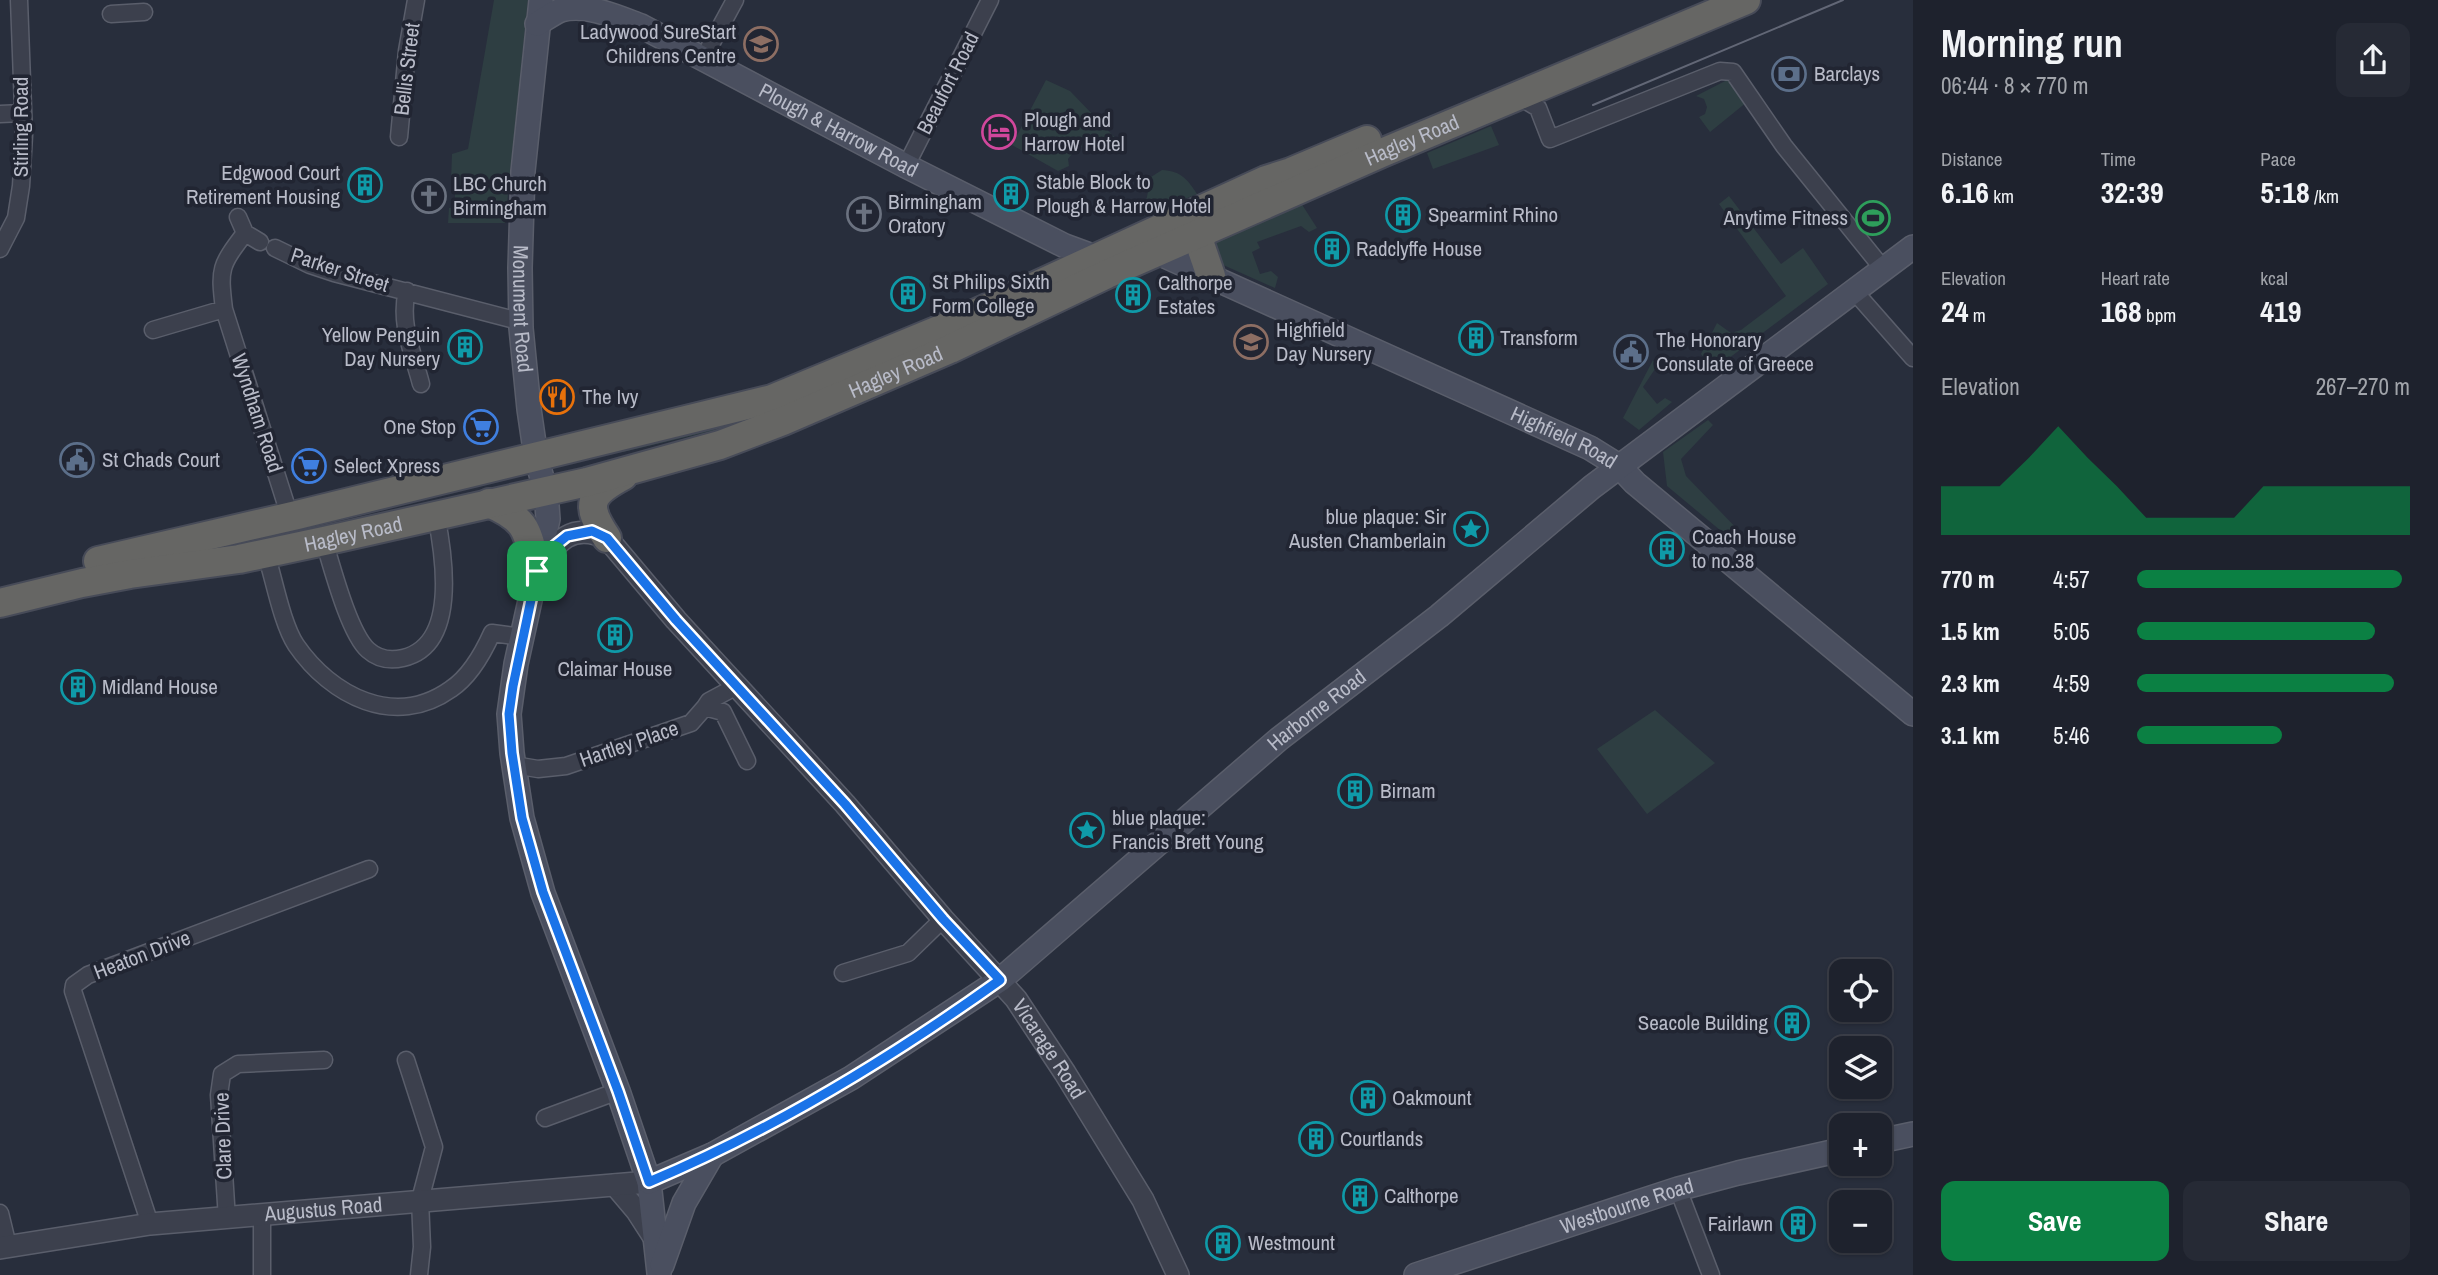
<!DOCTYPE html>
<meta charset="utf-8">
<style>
:root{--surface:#1e222d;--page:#262a35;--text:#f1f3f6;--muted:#a1a4aa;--line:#3c3f49;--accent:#0b8043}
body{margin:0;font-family:"Archivo Narrow",sans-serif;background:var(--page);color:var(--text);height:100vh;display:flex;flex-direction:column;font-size:26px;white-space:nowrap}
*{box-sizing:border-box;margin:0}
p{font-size:23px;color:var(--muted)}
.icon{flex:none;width:38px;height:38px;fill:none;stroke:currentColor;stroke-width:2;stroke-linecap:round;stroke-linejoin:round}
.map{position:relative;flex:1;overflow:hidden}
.side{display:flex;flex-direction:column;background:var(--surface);width:525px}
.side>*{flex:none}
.fabs{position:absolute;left:1829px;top:959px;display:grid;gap:14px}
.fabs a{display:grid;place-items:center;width:63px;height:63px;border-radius:14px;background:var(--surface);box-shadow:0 2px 5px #0004,0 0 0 2px var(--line);font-size:35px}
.pin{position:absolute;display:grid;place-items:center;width:60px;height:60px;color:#fff;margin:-30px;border-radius:14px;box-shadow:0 4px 10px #0006}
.round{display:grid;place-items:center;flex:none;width:74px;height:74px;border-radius:14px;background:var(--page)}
.summary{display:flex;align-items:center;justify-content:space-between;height:119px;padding:0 28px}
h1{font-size:38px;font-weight:700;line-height:52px}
.figures{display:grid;grid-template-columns:repeat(3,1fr);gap:10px;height:119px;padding:7px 28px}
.figures div{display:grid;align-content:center}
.figures b{font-size:30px;font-weight:700}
.figures small{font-size:19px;font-weight:400}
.figures p{font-size:19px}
.chart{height:196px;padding:14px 28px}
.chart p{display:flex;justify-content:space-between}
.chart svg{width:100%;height:126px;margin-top:7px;fill:var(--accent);opacity:.7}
.action{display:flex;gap:14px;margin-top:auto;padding:14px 28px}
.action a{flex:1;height:80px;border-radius:14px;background:var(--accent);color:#fff;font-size:28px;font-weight:700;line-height:80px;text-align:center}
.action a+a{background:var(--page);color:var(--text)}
ul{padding:0 28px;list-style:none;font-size:23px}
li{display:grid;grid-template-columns:112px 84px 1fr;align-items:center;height:52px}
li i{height:18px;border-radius:9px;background:var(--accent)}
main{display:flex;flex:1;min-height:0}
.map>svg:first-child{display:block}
</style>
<main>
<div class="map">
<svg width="1913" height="1275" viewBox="0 0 1913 1275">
<rect width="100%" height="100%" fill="#282e3c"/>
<path fill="#2e3e42" d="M494,0H528L505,223H448L449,208L455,207V186L451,182L452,154L468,149Z
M1731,78L1747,102L1710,132L1699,117L1705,114L1707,107L1704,99L1696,96Z
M1046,80L1070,91L1124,147L1100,152C1088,140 1076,148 1068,159L1069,166L1058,171L1012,145Z
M1491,126L1499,145L1433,169L1427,153Z
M1162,170C1180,171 1187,178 1197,194L1143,216L1151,177Z
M1729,196L1781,264L1803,248L1828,284L1713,370L1701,354L1717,323L1731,333L1741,330L1786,296L1719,204Z
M1301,203L1317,228L1309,232L1301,226L1257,242L1260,248L1252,252L1260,274L1271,271L1278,277L1275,288L1212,260L1209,241Z
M1653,360L1657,366L1643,387L1657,404L1665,398L1672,402L1639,430L1623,418Z
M765,409L763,419L623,452L622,446Z
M1708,420L1713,425L1681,459L1686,476L1745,537L1738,545L1667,486L1663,452Z
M1655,710L1715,763L1647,814L1597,749Z"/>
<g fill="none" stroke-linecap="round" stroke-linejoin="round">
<g stroke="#5a5e6b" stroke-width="19">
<path id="minor" d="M111,14L144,12
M703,59L735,0
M1518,96L1538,108L1550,139L1720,71L1733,72L1784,146L1884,270
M0,114L23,113
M399,137L407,51L416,0
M906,166L990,0
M238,217L245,233L260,242
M245,233C220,266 219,268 224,309L290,517
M275,248L310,265L334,273L511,319L522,318
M0,249L16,218L21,186L24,135L19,0
M407,291C399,323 413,353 421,384
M1855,292L1913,358
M153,330L224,309
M324,541C332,567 349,633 368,650C378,659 390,661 403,658C459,645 444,555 436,515
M266,554C274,579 282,624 296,645C331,696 395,729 451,689C469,677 483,653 492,633L522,637
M705,707L709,701L737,686
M514,765L538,769L566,766L691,723L705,707L723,712L747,761
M843,973L908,953L943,919
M406,1060L434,1147L420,1200L422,1247L419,1275
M545,1118L618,1091
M1678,1189L1711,1275
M0,1213L8,1246
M227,1219L219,1095L222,1074L238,1064L324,1060
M150,1224L73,991L74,985L88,975L369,869
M262,1275V1214"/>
</g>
<g stroke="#5a5e6b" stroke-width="24">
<g id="tertiary">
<path id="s1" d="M539,569C556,541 572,522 607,538L676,620L845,804L943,919L1016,999L1065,1073L1143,1200L1178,1275"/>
<path d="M615,1185L637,1211L657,1242"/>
<path id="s2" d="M0,1248L150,1224L649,1182"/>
</g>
</g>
<g stroke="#5a5e6b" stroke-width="26">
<g id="secondary">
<path id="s3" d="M541,0L523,171L520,268L521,328L529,409L536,457L546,492L548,519L516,664L509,714L512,753L522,818L543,893L618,1091L649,1182L659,1273"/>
<path id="s4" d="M537,24C544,20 553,13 561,10C587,3 617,17 641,26L906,166L1065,246L1095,257"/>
<path id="s5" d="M1156,252L1590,448L1619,466L1635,483L1913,714"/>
<path d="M1880,1141L1913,1134"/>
<path id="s6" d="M649,1182L712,1155L851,1078L1000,980L1279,739L1439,616L1592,487L1913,247"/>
<path d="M662,1265L684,1203L712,1155"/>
<path id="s7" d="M1416,1275L1678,1189L1738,1173L1841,1150"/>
</g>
</g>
<g stroke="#474b58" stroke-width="32">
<g id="trunk">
<path d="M1202,233L1200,244L1211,276"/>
<path d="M489,503C529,520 527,532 537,571"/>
<path d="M607,538C585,505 588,495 623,476"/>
<path d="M98,561L297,515L772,399L946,327L1266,180L1291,172L1367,140"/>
<path id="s8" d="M0,603L82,583L130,574L239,559L324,541L587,482L720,445L783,421L950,349L1107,274L1384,152L1746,0"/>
</g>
</g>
<use href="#minor" stroke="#3c404d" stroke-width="16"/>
<use href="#tertiary" stroke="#3c404d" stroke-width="21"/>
<use href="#secondary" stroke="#4a4f5f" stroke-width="23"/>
<use href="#trunk" stroke="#666664" stroke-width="28"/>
<path stroke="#626776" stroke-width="2" d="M1593,105L1843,0"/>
</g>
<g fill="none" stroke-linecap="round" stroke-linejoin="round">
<g stroke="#fff" stroke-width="14">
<path id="route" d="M592,531L607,538L676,620L845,804L943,919L1000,980C891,1058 773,1130 649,1182L618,1091L543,892L522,818L512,753L509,714L513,686L537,571L552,548L567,536Z"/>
</g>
<use href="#route" stroke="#1a73e8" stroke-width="9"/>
</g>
<defs>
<g id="school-ring" transform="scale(1.75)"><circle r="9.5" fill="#212532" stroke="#8d6e63" stroke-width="1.5"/><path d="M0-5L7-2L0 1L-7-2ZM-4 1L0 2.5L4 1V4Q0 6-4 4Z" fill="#8d6e63"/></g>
<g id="bank-ring" transform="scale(1.75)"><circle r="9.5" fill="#212532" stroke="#5c6f8a" stroke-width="1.5"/><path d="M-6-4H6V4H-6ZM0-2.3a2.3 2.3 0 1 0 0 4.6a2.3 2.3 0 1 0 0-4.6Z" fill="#5c6f8a"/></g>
<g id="hotel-ring" transform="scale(1.75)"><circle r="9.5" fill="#212532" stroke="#d1479c" stroke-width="1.5"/><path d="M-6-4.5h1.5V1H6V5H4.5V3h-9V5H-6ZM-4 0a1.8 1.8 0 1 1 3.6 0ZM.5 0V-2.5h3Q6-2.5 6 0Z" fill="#d1479c"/></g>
<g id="building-ring" transform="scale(1.75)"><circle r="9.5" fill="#212532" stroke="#0f9aa8" stroke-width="1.5"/><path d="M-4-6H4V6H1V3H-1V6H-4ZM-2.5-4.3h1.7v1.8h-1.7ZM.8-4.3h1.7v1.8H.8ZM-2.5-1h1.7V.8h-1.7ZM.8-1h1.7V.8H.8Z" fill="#0f9aa8"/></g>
<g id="church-ring" transform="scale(1.75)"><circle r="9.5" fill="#212532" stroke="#6b7280" stroke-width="1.5"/><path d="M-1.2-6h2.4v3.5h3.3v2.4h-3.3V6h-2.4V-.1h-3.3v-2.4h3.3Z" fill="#6b7280"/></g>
<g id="stadium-ring" transform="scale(1.75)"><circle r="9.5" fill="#212532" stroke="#2e9e5b" stroke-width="1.5"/><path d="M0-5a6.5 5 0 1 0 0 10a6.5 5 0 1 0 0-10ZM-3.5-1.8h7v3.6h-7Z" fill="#2e9e5b"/></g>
<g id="civic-ring" transform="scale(1.75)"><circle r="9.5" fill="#212532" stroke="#5c6f8a" stroke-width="1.5"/><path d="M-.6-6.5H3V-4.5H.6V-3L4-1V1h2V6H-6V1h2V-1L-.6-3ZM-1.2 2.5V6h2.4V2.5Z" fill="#5c6f8a"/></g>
<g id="restaurant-ring" transform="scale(1.75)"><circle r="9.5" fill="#212532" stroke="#e8710a" stroke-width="1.5"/><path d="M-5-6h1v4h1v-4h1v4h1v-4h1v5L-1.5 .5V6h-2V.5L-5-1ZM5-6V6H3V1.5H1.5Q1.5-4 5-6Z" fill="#e8710a"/></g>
<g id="supermarket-ring" transform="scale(1.75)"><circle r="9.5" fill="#212532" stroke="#3f7fe0" stroke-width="1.5"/><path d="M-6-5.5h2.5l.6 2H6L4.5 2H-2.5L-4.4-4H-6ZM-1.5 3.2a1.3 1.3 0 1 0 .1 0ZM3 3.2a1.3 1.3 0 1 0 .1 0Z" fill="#3f7fe0"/></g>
<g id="sight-ring" transform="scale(1.75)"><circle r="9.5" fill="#212532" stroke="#0f9aa8" stroke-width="1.5"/><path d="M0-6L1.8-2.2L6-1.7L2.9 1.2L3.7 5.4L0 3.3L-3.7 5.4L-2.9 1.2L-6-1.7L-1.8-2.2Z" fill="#0f9aa8"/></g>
</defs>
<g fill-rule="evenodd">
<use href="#school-ring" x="761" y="44"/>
<use href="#bank-ring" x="1789" y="74"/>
<use href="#hotel-ring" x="999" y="132"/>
<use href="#building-ring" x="365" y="185"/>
<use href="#building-ring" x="1011" y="194"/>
<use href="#church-ring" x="429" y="196"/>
<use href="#church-ring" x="864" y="214"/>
<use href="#building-ring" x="1403" y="215"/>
<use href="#stadium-ring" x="1873" y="218"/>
<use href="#building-ring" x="1332" y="249"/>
<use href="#building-ring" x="908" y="294"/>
<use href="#building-ring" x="1133" y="295"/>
<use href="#building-ring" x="1476" y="338"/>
<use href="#school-ring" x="1251" y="342"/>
<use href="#building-ring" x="465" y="347"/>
<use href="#civic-ring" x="1631" y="352"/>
<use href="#restaurant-ring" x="557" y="397"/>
<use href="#supermarket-ring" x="481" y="427"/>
<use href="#civic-ring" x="77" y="460"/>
<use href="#supermarket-ring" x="309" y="466"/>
<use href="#sight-ring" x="1471" y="529"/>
<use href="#building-ring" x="1667" y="549"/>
<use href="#building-ring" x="615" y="635"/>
<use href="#building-ring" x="78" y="687"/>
<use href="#building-ring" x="1355" y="791"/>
<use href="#sight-ring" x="1087" y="830"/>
<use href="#building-ring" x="1792" y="1023"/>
<use href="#building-ring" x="1368" y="1098"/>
<use href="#building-ring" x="1316" y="1139"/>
<use href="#building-ring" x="1360" y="1196"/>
<use href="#building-ring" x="1798" y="1224"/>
<use href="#building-ring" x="1223" y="1243"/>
</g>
<g text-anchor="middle" stroke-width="7" stroke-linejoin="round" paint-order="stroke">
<g font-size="21" fill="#b8bbc8" stroke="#212532" text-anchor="start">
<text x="736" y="39" text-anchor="end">Ladywood SureStart<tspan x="736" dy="24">Childrens Centre</tspan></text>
<text x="1814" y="81">Barclays</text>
<text x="1024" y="127">Plough and<tspan x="1024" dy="24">Harrow Hotel</tspan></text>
<text x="340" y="180" text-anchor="end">Edgwood Court<tspan x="340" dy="24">Retirement Housing</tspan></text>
<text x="1036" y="189">Stable Block to<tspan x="1036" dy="24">Plough &amp; Harrow Hotel</tspan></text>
<text x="453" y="191">LBC Church<tspan x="453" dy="24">Birmingham</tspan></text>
<text x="888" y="209">Birmingham<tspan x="888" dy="24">Oratory</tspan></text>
<text x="1428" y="222">Spearmint Rhino</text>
<text x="1848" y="225" text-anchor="end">Anytime Fitness</text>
<text x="1356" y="256">Radclyffe House</text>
<text x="932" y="289">St Philips Sixth<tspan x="932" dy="24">Form College</tspan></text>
<text x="1158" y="290">Calthorpe<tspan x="1158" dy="24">Estates</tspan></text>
<text x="1276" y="337">Highfield<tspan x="1276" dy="24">Day Nursery</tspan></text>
<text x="440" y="342" text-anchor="end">Yellow Penguin<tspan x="440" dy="24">Day Nursery</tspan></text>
<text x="1500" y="345">Transform</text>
<text x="1656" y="347">The Honorary<tspan x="1656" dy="24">Consulate of Greece</tspan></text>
<text x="582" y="404">The Ivy</text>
<text x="456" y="434" text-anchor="end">One Stop</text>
<text x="102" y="467">St Chads Court</text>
<text x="334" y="473">Select Xpress</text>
<text x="1446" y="524" text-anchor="end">blue plaque: Sir<tspan x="1446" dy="24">Austen Chamberlain</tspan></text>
<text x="1692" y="544">Coach House<tspan x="1692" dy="24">to no.38</tspan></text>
<text x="615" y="676" text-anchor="middle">Claimar House</text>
<text x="102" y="694">Midland House</text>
<text x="1380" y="798">Birnam</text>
<text x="1112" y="825">blue plaque:<tspan x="1112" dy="24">Francis Brett Young</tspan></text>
<text x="1768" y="1030" text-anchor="end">Seacole Building</text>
<text x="1392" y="1105">Oakmount</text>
<text x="1340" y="1146">Courtlands</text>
<text x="1384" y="1203">Calthorpe</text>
<text x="1773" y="1231" text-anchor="end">Fairlawn</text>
<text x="1248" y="1250">Westmount</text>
</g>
<g font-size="21" fill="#b8bbc8" stroke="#212532">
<text transform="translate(407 69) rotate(-83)" y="7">Bellis Street</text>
<text transform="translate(948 83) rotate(-63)" y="7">Beaufort Road</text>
<text transform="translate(21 127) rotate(-90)" y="7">Stirling Road</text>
<text dy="7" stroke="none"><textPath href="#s4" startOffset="334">Plough &amp; Harrow Road</textPath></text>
<text dy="7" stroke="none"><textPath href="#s8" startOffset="1494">Hagley Road</textPath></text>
<text transform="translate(340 270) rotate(18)" y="7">Parker Street</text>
<text dy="7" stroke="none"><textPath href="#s3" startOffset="310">Monument Road</textPath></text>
<text dy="7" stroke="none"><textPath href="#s8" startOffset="928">Hagley Road</textPath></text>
<text transform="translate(257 413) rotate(72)" y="7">Wyndham Road</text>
<text dy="7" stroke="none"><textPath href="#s5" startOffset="448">Highfield Road</textPath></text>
<text dy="7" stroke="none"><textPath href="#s8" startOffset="360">Hagley Road</textPath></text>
<text dy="7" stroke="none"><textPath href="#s6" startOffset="822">Harborne Road</textPath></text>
<text transform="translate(629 744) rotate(-19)" y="7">Hartley Place</text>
<text transform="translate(142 955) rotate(-21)" y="7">Heaton Drive</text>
<text dy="7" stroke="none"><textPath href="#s1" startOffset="761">Vicarage Road</textPath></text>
<text transform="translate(223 1136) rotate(-92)" y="7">Clare Drive</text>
<text dy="7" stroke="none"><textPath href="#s7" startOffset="222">Westbourne Road</textPath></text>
<text dy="7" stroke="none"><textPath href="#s2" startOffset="326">Augustus Road</textPath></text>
</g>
</g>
</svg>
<div class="fabs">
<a><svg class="icon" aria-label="locate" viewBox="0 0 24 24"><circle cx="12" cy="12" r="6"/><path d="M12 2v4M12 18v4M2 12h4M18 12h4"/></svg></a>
<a><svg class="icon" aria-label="layers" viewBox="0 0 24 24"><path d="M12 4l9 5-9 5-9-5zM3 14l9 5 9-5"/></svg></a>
<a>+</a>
<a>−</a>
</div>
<div class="pin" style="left:537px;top:571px;background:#1e9e55"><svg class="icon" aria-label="arrive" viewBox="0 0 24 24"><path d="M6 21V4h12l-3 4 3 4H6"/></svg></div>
</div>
<section class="side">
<div class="summary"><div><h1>Morning run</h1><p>06:44 · 8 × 770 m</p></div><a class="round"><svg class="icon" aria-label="share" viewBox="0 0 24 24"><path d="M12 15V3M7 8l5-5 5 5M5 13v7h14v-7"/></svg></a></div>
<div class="figures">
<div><p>Distance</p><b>6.16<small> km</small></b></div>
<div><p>Time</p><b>32:39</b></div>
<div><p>Pace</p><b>5:18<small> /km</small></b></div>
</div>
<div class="figures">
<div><p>Elevation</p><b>24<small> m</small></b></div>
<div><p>Heart rate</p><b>168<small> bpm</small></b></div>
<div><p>kcal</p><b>419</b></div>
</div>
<div class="chart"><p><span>Elevation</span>267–270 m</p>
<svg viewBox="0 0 160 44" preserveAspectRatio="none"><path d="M0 44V27L10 27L20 27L30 17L40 6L50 17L60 27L70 38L80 38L90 38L100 38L110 27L120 27L130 27L140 27L150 27L160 27V44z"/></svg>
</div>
<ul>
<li><b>770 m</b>4:57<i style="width:97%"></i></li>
<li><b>1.5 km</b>5:05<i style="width:87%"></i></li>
<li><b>2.3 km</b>4:59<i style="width:94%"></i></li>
<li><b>3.1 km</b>5:46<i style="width:53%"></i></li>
</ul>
<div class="action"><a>Save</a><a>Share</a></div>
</section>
</main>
